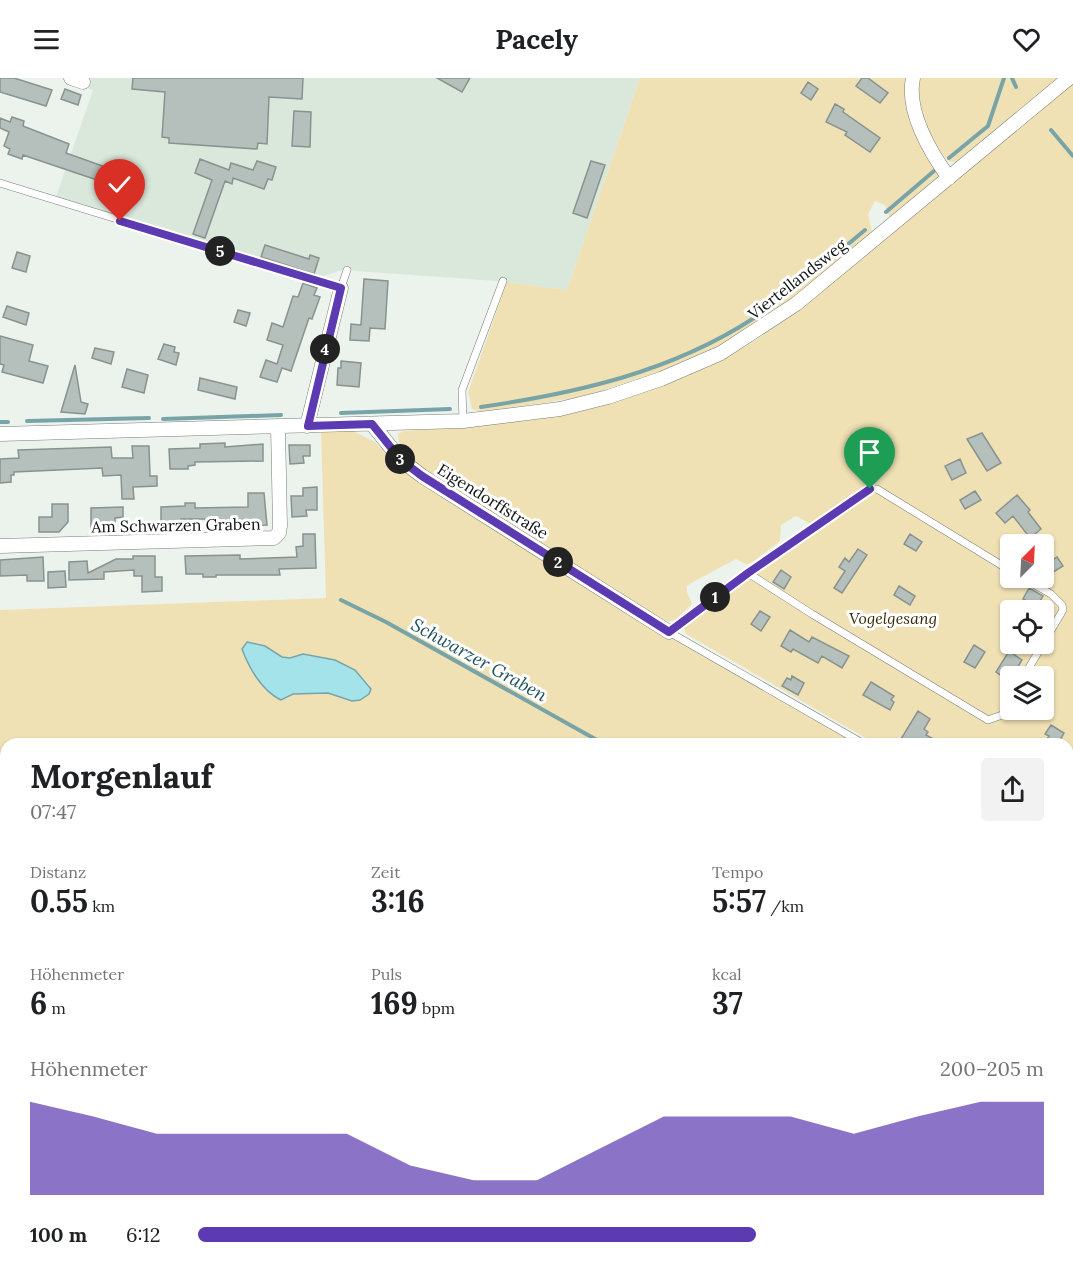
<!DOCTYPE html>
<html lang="de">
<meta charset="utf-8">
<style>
:root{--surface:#fff;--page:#f2f2f2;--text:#202124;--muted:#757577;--accent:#5b3ab2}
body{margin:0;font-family:Lora,serif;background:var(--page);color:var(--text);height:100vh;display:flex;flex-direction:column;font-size:22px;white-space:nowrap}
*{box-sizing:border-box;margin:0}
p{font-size:20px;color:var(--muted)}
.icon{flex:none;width:33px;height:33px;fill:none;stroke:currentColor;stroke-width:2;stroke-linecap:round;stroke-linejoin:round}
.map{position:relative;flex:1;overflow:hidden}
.details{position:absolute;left:0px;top:660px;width:1074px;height:531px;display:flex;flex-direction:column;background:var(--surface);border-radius:18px 18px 0 0;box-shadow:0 2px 4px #0004}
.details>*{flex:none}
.needle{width:39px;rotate:24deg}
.buttons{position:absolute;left:1000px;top:456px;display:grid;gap:12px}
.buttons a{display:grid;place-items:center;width:54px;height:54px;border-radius:6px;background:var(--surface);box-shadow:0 2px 4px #0004;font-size:30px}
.pin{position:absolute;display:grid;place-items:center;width:51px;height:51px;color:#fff;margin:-62px -26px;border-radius:50% 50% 50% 0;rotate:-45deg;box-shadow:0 0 6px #0007}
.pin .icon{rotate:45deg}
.km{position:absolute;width:30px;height:30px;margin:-15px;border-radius:50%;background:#222;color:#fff;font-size:16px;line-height:30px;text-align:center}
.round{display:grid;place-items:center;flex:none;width:63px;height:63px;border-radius:6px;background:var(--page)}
.headline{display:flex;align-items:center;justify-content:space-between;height:102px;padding:0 30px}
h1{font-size:33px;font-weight:700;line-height:45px}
.metrics{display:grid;grid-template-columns:repeat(3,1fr);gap:9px;height:102px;padding:6px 30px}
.metrics div{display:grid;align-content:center}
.metrics b{font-size:30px;font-weight:700}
.metrics small{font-size:16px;font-weight:400}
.metrics p{font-size:16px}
.chart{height:168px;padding:12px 30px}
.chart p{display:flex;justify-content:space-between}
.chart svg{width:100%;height:108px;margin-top:6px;fill:var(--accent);opacity:.7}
ul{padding:0 30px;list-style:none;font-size:20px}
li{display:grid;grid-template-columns:96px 72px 1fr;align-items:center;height:45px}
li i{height:15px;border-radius:8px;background:var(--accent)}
header{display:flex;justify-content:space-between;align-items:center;height:78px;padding:0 30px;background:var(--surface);font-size:27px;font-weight:700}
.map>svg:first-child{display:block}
</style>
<header><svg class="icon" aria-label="menu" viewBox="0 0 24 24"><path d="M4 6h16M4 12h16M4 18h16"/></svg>Pacely<svg class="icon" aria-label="heart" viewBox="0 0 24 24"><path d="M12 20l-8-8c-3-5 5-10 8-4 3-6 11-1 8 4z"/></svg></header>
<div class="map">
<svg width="1073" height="1191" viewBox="0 0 1073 1191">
<rect width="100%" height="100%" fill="#ebf3ec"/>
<path fill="#dae8dc" d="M85,0H640L567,212L497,203L342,192L321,199L56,119L93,12L82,8Z"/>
<path fill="#f0e1b4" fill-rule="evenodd" d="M640,0H907L938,94V101L890,140L885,127L875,123L868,136L872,155L797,218L716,270L658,294L582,319L482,334L472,331L468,314L507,204L567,212Z
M919,0H1059L957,85L948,83C930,61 916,29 919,0Z
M1073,3V1191H582L574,1185H1068V666H876L686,556L683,548L754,493L878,408L872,404L811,446L796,438L781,447L780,463L751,485L746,486L736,481L693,504L687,508V514L692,526L675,542L666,544L417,387L399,370L398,356L403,353C513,347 621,333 720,282C779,253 827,208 877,166C943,112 1008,58 1073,3ZM1011,466H1044V500H1011ZM1011,532H1044V566H1011ZM1011,598H1044V632H1011Z
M353,353L375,364L393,382L662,555L856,666H6V978L0,976V532L326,520L321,354ZM265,568L282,579L290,580L303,576L335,582L355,592L371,608L352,623L328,615L293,616L286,621C260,609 251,597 242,570Z"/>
<path fill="#a5e3ea" stroke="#78a4a8" stroke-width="1.5" d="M247,564L265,568L282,579L290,580L303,576L335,582L355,592L371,611L369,616L360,622L352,623L328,615L293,616L281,622C262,613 249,590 242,571Z"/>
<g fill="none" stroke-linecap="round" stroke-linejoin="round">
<path stroke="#78a4a8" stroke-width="4" d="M1012,0L1016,9
M1051,52L1073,78
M949,80L988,48L1004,0
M886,134L934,93
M481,329C577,315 671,294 754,240C793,214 829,182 865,152
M341,335L450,331
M163,341L281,337
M27,343L149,340
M0,344H8
M341,522L386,544L604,666
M1068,679L1073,673
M0,972L6,973
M585,1185L592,1191
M653,1191L657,1185"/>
</g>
<path fill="#b5c0bd" stroke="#88928f" stroke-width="1.5" d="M0,0H14L52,12L46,28L0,14Z
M133,0H303L302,21L269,19L267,66L258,65L257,71L169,65V60L162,59L165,14L132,11Z
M437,0H470L462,14Z
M862,0H868L888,15L880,25L856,8Z
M808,4L818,11L811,22L801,15Z
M65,11L81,17L78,27L61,21Z
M835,26L844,31L843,34L880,60L870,74L845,57L847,54L826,44Z
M294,33L311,34L310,69L292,68Z
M12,39L24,43L23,48L69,66L66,75L108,90L103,104L23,77L22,81L8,76L10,71L4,68L9,54L0,50V40L10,44Z
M200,81L229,92L231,85L253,92L257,83L276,89L272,102L268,101L264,111L233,100L232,106L225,103L205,160L193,156L212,102L195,95Z
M591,83L605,87L587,140L573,135Z
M265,167L309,181L310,177L319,180L314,196L261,179Z
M17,174L30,178L26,194L12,190Z
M364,201L388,203L385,251L370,250L369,263L350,262L351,246L361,247Z
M303,205L317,210L314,217L320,219L312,241L309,240L291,293L282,290L277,304L260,299L266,282L277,286L283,267L267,262L272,245L283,249L293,218L298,219Z
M7,228L29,235L26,247L3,239Z
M238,232L250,235L246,248L234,244Z
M0,258L33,267L29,283L48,288L43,305L2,294L4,287L0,286Z
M164,266L175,269L174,274L179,275L176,287L158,281Z
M95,270L114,274L111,286L92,280Z
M341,283L361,285L359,309L337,307L338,290H341Z
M75,287L81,324L88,326L85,336L61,334Z
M127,291L148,297L144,315L122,309Z
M200,300L237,309L235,321L198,312Z
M982,355L1001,385L987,393L967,361Z
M225,365V369L263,366V383L195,384V387L188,388V391H170L169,371L200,370V366Z
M289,367H310V378H303L304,385L290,386Z
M132,368H149L150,398H157V408L133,409L134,421H122L121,397L103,398L102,390L14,394V397H11V404L0,405V381L19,380L18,372L111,369L112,380H133Z
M960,381L966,395L952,402L945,388Z
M317,409V432H306L307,438L292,439L291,418H303V410Z
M975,413L981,422L965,431L960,422Z
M248,415H264L267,447L243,448V443L205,447V441H181V446H172L167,452L161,447V429L185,428V425H195V430L248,429Z
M1017,417L1030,432L1028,434L1041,451L1030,460L1013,438L1005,445L996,435Z
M52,426H68V444L59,454H39V439H52Z
M123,429V439L115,440V452L91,453V430Z
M303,456H315L316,490L279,491L280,497H216V499H203V496H186L185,478L240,477V481L297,479L296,469L303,468Z
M910,456L922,464L916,473L904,466Z
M858,471L867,477L842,515L834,510L845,493L839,489L845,480L849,484Z
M133,478H155V499H162V513L142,514V498H134V492L104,494V501L69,502V484L87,483L88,495L116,481H133Z
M43,479L44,503H27V497L0,498V482Z
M1057,479L1063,488L1050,496L1045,487Z
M781,492L791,499L784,511L773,504Z
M65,493L66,509L48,510V494Z
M899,508L915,518L910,527L894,517Z
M1029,510L1043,518L1037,528L1023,521Z
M760,533L770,539L761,553L751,546Z
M790,552L809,564L812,559L849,578L842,590L822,578L818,585L793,571L791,574L781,568Z
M974,567L985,574L975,590L964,584Z
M1009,573L1022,582L1013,597L1010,595L1006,601L996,594Z
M792,598L804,605L798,617L782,608L787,600L791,602Z
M871,604L894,618L891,622L894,624L890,632L863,617Z
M918,633L930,641L924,651L928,654L926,657L942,666H898Z
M1051,647L1064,655L1058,666H1044L1049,658L1045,656Z"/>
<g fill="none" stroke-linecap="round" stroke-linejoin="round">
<g stroke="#777e78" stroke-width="8">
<path id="service" d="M0,105L341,210L347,192
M463,343L462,312L503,203
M748,495L812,536L988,642L1002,637L1011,622
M1023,500L1051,516L1062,527L1063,532L1044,564
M1024,598L1043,566
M864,666L669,554L748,495L870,411H877L1011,493"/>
</g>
<g stroke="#777e78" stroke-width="15">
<path id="minor" d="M71,0L83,4
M913,0C906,33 930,74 949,100
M372,346L401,382L422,398L669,554
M307,348L341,210
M0,356L463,343L560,331L608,319L661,301L721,275L796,226L1069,0
M0,468L274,460L279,455L280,448L278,348
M0,1087L6,1089
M373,1185L388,1191
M74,1191L75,1185
M197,1191V1185"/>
</g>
<use href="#service" stroke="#fff" stroke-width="7"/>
<use href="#minor" stroke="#fff" stroke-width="14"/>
</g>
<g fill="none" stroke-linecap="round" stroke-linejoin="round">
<g stroke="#fff" stroke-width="12">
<path id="route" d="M120,143L341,210L308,348L372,346L401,382L422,398L669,554L748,495L870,411"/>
</g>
<use href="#route" stroke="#5b3ab2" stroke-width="8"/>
</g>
<g text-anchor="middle" stroke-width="6" stroke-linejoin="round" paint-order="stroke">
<g font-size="16" fill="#0e110f" stroke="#fff">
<text transform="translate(797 201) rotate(-38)" y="6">Viertellandsweg</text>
<text transform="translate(493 423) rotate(32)" y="6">Eigendorffstraße</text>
<text transform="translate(176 447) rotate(-1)" y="6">Am Schwarzen Graben</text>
</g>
<g font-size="16" font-style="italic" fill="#372c05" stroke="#fff">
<text x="893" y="546">Vogelgesang</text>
</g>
<g font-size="18" font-style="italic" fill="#1c5157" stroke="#fff">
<text transform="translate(479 582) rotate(29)" y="6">Schwarzer Graben</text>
</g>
</g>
</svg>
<div class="buttons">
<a><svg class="needle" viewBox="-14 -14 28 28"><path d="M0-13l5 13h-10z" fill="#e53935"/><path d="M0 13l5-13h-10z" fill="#757577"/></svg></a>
<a><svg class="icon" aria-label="locate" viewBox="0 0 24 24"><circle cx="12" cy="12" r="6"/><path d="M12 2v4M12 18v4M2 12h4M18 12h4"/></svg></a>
<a><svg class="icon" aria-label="layers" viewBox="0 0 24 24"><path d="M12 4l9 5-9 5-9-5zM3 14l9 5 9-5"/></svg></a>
</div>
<div class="pin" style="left:870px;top:411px;background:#1e9e55"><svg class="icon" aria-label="arrive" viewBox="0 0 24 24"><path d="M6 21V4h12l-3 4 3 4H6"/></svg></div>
<div class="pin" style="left:120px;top:143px;background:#d93025"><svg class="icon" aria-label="check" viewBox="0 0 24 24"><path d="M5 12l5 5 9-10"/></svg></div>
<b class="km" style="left:715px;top:519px">1</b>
<b class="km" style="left:558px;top:484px">2</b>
<b class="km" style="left:400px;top:381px">3</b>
<b class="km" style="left:325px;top:271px">4</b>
<b class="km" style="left:220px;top:173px">5</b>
<section class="details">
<div class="headline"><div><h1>Morgenlauf</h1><p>07:47</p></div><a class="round"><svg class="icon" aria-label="share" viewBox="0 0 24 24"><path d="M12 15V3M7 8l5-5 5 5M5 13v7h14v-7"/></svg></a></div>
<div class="metrics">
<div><p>Distanz</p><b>0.55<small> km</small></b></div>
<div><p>Zeit</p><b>3:16</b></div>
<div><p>Tempo</p><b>5:57<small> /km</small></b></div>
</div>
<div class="metrics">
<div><p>Höhenmeter</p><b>6<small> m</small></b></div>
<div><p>Puls</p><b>169<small> bpm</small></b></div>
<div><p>kcal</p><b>37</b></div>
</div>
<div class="chart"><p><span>Höhenmeter</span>200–205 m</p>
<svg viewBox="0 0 160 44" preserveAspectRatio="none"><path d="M0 44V6L10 12L20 19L30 19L40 19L50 19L60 32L70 38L80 38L90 25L100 12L110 12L120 12L130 19L140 12L150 6L160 6V44z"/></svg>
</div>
<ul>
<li><b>100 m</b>6:12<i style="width:66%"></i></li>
</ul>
</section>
</div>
